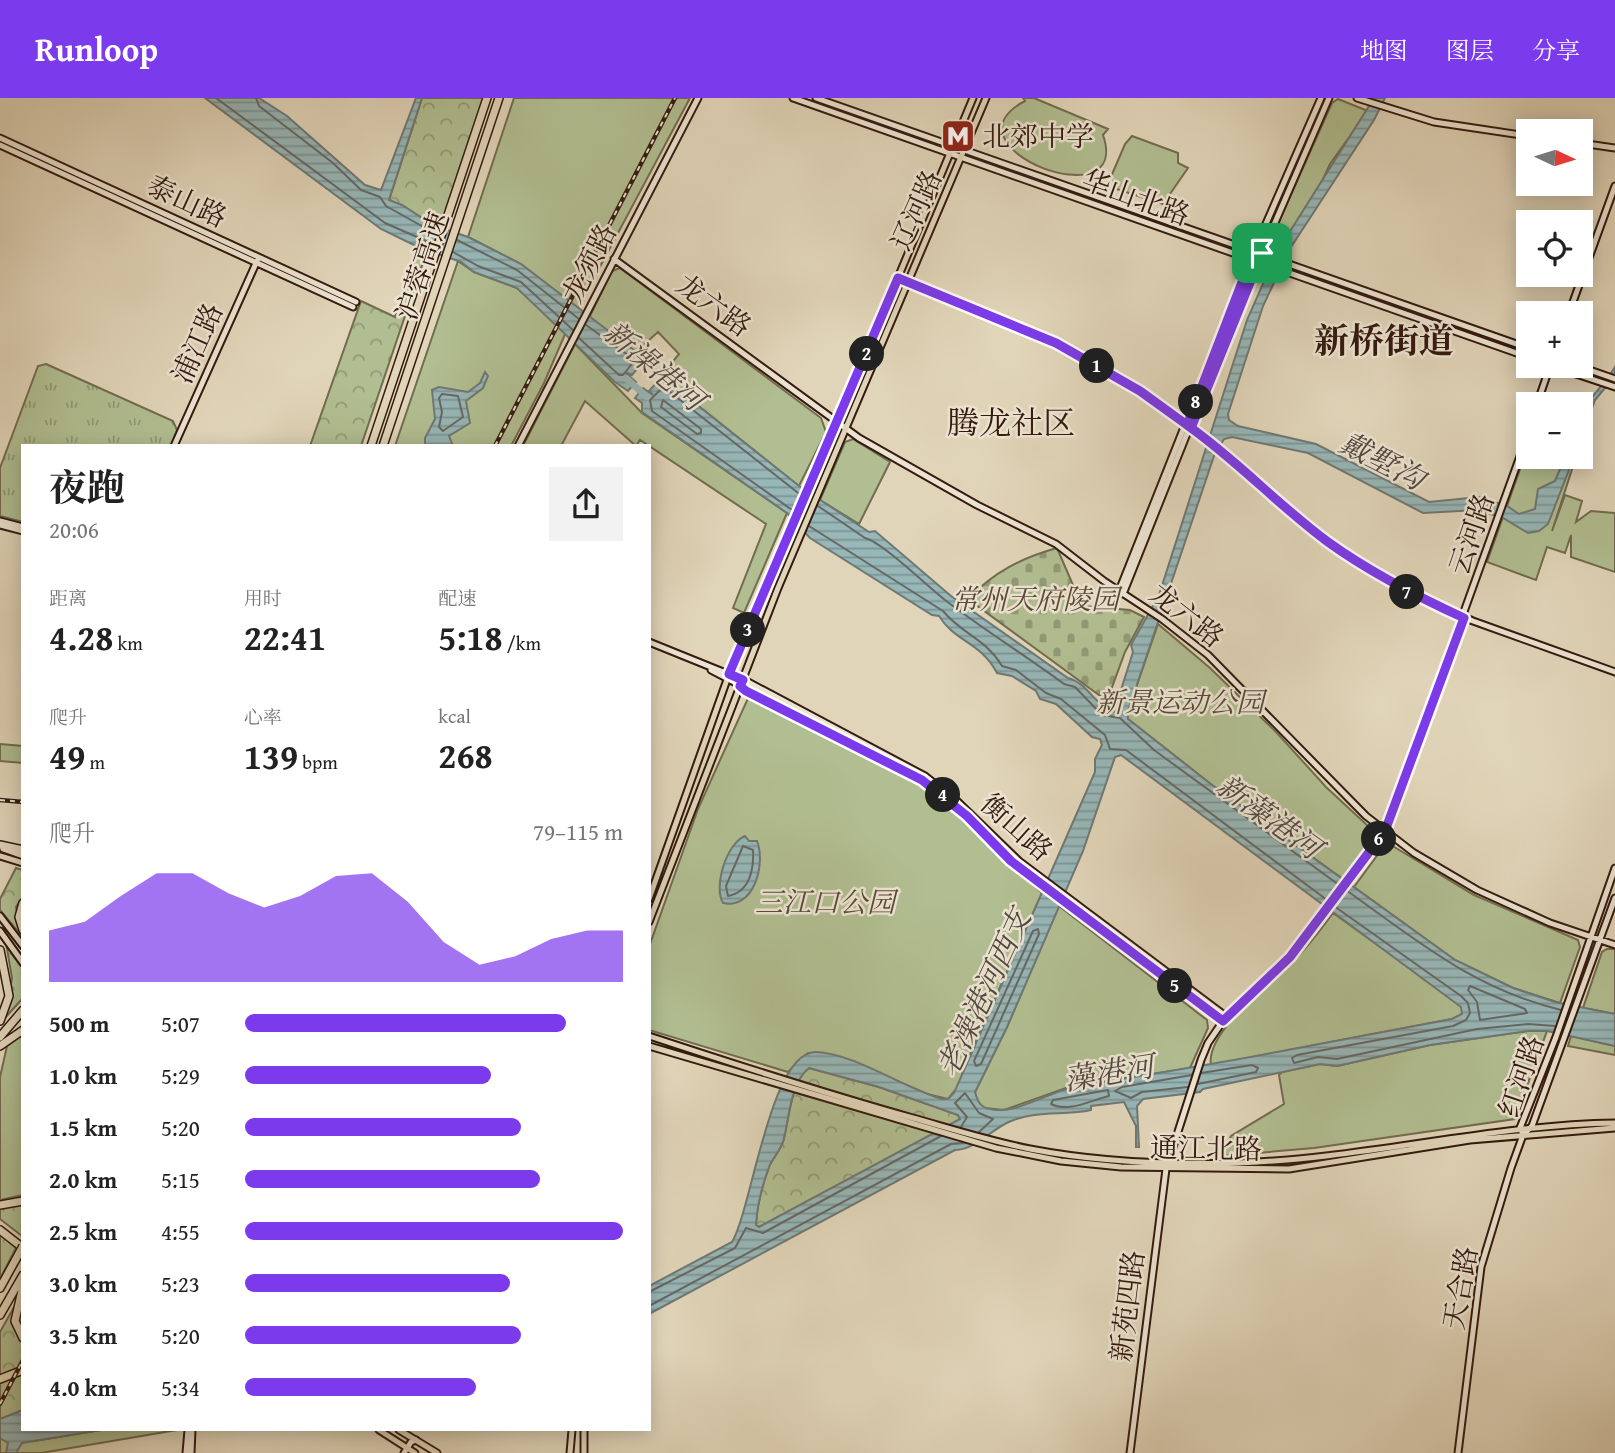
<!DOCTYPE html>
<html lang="zh">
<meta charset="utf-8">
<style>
:root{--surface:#fff;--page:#f2f2f2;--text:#222;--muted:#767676;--accent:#7c3aed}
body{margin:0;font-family:"Gentium Book Plus","Noto Serif SC",serif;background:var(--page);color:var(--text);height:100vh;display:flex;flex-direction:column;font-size:26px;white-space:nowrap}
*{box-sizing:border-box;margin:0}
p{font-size:23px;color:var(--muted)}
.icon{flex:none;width:38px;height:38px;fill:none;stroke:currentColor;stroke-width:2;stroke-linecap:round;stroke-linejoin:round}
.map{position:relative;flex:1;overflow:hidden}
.sheet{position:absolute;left:21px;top:346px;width:630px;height:987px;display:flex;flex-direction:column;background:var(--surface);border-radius:0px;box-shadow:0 4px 18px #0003}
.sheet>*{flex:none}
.needle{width:46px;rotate:94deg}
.fabs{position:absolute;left:1516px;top:21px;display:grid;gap:14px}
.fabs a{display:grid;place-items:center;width:77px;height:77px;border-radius:0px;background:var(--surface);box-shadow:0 4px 18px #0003;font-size:35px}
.pin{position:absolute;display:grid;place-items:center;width:60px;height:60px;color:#fff;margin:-30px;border-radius:14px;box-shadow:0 4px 10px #0006}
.km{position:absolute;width:35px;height:35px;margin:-18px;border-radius:50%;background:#222;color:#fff;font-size:19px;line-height:35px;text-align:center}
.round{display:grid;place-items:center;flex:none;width:74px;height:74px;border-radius:0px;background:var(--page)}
.summary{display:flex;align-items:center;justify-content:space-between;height:119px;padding:0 28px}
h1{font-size:38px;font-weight:700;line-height:52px}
.metrics{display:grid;grid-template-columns:repeat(3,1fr);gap:10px;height:119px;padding:7px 28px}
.metrics div{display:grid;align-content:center}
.metrics b{font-size:35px;font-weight:700}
.metrics small{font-size:19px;font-weight:400}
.metrics p{font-size:19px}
.chart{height:196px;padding:14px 28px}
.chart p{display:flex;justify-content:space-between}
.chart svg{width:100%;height:126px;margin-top:7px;fill:var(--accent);opacity:.7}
ul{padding:0 28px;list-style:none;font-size:23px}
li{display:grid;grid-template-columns:112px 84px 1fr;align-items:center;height:52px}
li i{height:18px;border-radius:9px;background:var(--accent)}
header{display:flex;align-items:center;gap:42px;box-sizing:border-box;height:98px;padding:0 35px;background:var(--accent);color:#fff}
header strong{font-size:33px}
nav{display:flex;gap:38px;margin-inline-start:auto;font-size:24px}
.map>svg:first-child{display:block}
</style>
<header>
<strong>Runloop</strong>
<nav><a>地图</a><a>图层</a><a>分享</a></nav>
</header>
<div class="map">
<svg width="1615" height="1355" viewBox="0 0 1615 1355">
<defs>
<pattern id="grass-tufts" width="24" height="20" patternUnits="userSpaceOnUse" patternTransform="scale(1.75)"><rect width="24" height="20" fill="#b1be91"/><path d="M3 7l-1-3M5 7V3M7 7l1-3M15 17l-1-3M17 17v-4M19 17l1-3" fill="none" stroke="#919a75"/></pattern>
<pattern id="forest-crowns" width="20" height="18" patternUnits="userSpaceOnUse" patternTransform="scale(1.75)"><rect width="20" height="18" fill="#b1be91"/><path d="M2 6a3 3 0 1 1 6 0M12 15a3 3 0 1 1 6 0" fill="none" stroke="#919a75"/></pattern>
<pattern id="cemetery-stones" width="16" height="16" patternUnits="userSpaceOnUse" patternTransform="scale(1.75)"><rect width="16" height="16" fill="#b1be91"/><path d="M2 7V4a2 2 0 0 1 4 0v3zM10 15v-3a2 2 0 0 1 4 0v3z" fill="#919a75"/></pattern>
<pattern id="water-rules" width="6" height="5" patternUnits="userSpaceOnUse" patternTransform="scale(1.75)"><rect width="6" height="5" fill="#97b7b8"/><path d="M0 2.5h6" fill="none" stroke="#7c9494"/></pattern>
</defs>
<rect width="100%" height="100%" fill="#e1d5b9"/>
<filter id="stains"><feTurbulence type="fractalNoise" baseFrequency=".00286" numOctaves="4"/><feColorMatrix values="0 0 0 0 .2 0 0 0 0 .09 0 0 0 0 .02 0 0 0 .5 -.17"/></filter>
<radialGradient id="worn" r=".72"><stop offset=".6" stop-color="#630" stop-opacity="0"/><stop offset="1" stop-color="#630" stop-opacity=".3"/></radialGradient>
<path fill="url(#grass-tufts)" stroke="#726c50" stroke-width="2" d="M46,266L173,323L177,332L171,348H23V424L0,418V370L38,268Z"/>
<path fill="url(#forest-crowns)" stroke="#726c50" stroke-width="2" d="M422,0H484L441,130L389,102Z
M427,153L361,348H310L361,203L395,219L413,160Z
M16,770L23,772V798L16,809L20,836L0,812V801Z
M6,845L23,868V900L5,920L12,880Z
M809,970L879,989L958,1017L960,1022L759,1129L756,1127C757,1107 762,1088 769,1069C773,1059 782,1051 784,1040C789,1020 791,983 809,970Z
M23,1105V1136L22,1138L0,1121V1108Z
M0,1134L17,1148L0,1181Z
M23,1193V1312L0,1321V1234Z"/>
<path fill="url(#cemetery-stones)" stroke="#726c50" stroke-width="2" d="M1057,450L1082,508L1130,512L1144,519L1125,554L1107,603L968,501C994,474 1021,460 1057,450Z"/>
<path fill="#b1be91" stroke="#726c50" stroke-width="2" d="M514,0H690L578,210L521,166L468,139Z
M1023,0H1034L1108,31L1103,37C1133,124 937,49 1025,3Z
M1338,1L1368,13L1330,66L1316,96L1276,156L1268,148L1332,5Z
M1132,38L1178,55V65L1188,70L1163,106L1107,88L1125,46Z
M458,163L474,174L517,190L566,234L544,285L511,348H395Z
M620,170L821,320L826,334L799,388L661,278L679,256L658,234L636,254L589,220L612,173Z
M575,246L642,315L787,415L744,515L733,510L766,426L640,342L636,348L585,303L561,348H523Z
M853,341L890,364L859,426L820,402L845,344Z
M1528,349V359H1576L1552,433L1565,397L1582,403L1576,424L1591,413L1615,415V474L1571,459V437L1565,455L1547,449L1536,482L1487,464Z
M1158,526L1210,570L1277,635L1326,689L1368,728L1372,742L1343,781L1212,687L1128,621L1127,616Z
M749,598L789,614L925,687L966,720L996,753L1042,795L962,975V984L948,1001L927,996L848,962L808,955L788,974L649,932V849L698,711Z
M0,646L23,648V665L0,663Z
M1391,747L1474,797L1578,842L1580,849L1560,905L1513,890L1455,862L1354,789L1379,755Z
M1059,808L1207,922L1208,930L1190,970L1066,990L1004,1012L984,1010L977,1004L975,994L1007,929Z
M1333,815L1457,904L1462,909V916L1452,921L1211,967C1205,933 1276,881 1298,858C1311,845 1322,830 1333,815Z
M1607,851H1615V916L1583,910L1602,854Z
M1528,933H1547L1515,1021L1314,1050L1222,1058L1231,1038L1284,1006L1279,977L1282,974L1320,966L1337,968L1430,947Z
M23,935V1097L0,1102V979L7,948Z
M1571,938L1615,948V957L1568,948Z
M101,1332H177L41,1355H0V1340L31,1335L33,1343Z"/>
<path fill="url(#water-rules)" stroke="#6f7874" stroke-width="2" fill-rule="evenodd" d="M205,0H259L287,18L365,87L381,92L416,0H422L389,102L402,107L433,127L468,139L521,166L636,254L642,265L632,277L625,274L636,284L628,293L615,284L517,190L474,174L461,164L416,148L381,131Z
M1374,0H1385L1374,22L1291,149L1263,208L1228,316L1229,322L1238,328L1316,346L1429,404L1479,399L1507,408L1519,416L1535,411L1538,391L1555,383L1565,359H1574L1548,426L1539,433L1528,435L1503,420L1478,412L1423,415L1308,355L1232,339L1224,341L1214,358L1127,616L1128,621L1212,687L1455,862L1513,890L1555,904L1615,916V948L1547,933H1528L1430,947L1337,968L1320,966L1203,991L1200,994L1143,1001L1137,1008L1139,1049H1136V1028L1124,1004L1091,1008V1012C1065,1018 1037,1012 1011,1023C991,1031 977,1051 955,1052L649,1216V1188L732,1144C752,1111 770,953 816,954C853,955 904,990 942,1001H948L954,995L1095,674V661L1102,647L1100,641L1092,639L1056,606L1040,601L1036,593L1012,578L997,575C981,544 955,544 939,518L932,517L810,440L787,415L642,314V305L635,300L643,290L653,297L649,293L660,281L672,287L799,388L869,434L875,433L951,498L1068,580C1088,585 1095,608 1114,614L1133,554L1131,547L1159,497L1247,222L1277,154ZM1121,657L1461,909L1462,916L1452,921C1328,944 1206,969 1082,987C1055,991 1020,1014 996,1012C982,1011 978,1006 975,994L1007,929L1083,753L1115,659ZM809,970L879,989L958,1017L960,1021L759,1129L756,1127C757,1107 762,1088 769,1069C773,1059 782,1051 784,1040C789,1020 791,983 809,970Z
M1615,269V278L1595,302L1580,342C1580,300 1596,300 1615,269Z
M485,274L488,278L483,290L466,303L470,325L449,338L453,348H425V340L435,321L432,292L439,289L468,294L480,285Z
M745,738L749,743H757C766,766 754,812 723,805C713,788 727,745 745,738Z
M23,1312V1332H101L22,1345L16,1355H6L8,1345L0,1340V1321Z"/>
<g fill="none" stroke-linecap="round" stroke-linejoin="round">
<path stroke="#666864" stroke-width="2" d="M216,0L385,125L433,146
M256,0L259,8L333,65L361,92L380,99L386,108L436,136
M457,142L517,172L579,221
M453,154L478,168L521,184L573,232
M579,240L619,277H623L631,267L628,257L586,227
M442,296L458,298L463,319L443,333L439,329L442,314L439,300Z
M663,302L701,331V335L697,336L661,309Z
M818,408L865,440C882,444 927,488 945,502C984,532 1025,557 1064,586L1075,589L1102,617L1120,620L1154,652L1339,787
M795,414L652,313L650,302L660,292L670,294L802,398
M809,428L943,513C963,537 985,540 1002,568L1016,572L1046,595L1061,601L1105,637L1110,651L1126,652L1327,802
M743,748L753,752C754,771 750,794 728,798L726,788Z
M1346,792C1416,842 1474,891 1561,912
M1334,808L1461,898L1468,905L1470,915L1466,922L1453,928L1297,957L1292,960L1294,965L1318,959L1337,961L1477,931L1528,926L1555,928
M1038,831L1039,836L981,966L976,968L974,963L1033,833Z
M1470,888L1525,911L1527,915L1480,922L1477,904L1468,892Z
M1198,986L1256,974L1258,970L1252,967L1201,975
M1188,989L1142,994L1131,1000L1115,993L1122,989L1192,977
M1108,992L1109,998C1091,1002 1069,1015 1051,1006L1053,1002Z
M961,1029L967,1019L955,1005L965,995L979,1015L993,1021L979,1034
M649,1194L735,1150L746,1130L763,1135L941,1038
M649,1208L951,1046L963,1045"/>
<path stroke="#97b7b8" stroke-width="7" d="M627,281L647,299"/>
<g stroke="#341a0f" stroke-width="9">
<path id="secondary" d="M793,0L1528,259
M816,0L1528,250
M1357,0L1434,24L1528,38
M0,40L356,204
M1580,45L1615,50
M0,47L353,209
M614,161L859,340L977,407L1056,446L1104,483L1162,521L1208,557L1366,718L1414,755L1477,792L1550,825L1615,847
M898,180L1057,245L1140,293L1207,342L1327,443L1411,496L1473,523L1615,574
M1569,215L1615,88
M1552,268L1615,289
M1578,268L1615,281
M1537,306L1550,268
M174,348L257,163
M518,348L698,0
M0,423L23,429
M0,427L23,433
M1119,493L1254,153L1321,0
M1123,496L1228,233L1329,0
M649,544L748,584L925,678L957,703L1019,763L1227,919
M711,572L922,682L967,718L1011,763L1223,923
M1522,1034L1520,1030L1556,939L1615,770
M186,1355L188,1332
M191,1355L192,1332
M404,1355L411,1344L416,1342
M1130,1355L1166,1071L1201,962L1208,945L1223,923L1290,859L1385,733L1528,336
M1458,1355L1481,1169L1511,1070L1523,1037L1532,1028L1615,800"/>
</g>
<g stroke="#341a0f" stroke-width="9">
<path id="primary" d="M3,751L23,758
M0,758L23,765
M649,801L729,576L773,479L973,0
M0,818L23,848
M649,824L778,490L986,0
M0,833L23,865
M649,938C737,967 824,995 913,1020C952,1031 990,1043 1030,1051C1098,1064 1168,1067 1236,1065C1364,1061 1487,1027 1615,1025
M649,948L996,1050L1061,1063L1121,1069L1289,1071L1470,1042L1615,1030
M379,1332L415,1355
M399,1332L437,1355
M570,1355L572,1332
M584,1355V1332"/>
</g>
<g stroke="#341a0f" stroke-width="10">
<path id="highway" d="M371,348L487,0
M383,348L499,0
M0,747L23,752
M23,805L19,819L23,832
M0,852L9,898L0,923
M0,939L23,912
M0,948L23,932
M0,1107L23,1103
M0,1132L23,1150
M23,1188L15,1223L23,1240
M0,1190L16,1161
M0,1217L23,1177
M0,1281L23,1272"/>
</g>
<use href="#secondary" stroke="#ece4d2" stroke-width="5"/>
<use href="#primary" stroke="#e1d5b9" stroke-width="5"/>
<use href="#highway" stroke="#e1d5b9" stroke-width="7"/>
<g stroke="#341a0f" stroke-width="4.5">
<path id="rail" d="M495,348L675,0
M0,702L23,704
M0,1306L23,1262"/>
</g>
<use href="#rail" stroke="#ece4d2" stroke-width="2" stroke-dasharray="5" stroke-linecap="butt"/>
<g stroke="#341a0f" stroke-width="10" stroke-linecap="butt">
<path id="highway-bridge" d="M16,1161L23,1148"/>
</g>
<use href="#highway-bridge" stroke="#e1d5b9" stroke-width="7"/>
</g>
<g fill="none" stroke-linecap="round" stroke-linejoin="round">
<g stroke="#fff" stroke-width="14">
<path id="route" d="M1262,155L1191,330L1187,327L1140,293L1056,245L898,180L729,576L743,582L740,588L746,593L922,682L967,718L1011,763L1223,923L1290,859L1385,733L1464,520C1416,498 1371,475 1328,444C1279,408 1237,362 1187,327L1254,153L1262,155"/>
</g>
<use href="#route" stroke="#7c3aed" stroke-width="9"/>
</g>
<defs>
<g id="metro-square" transform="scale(1.75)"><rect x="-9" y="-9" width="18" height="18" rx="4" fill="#8f2418" stroke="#ece4d2"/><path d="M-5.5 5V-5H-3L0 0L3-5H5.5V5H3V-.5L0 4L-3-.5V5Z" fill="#fff"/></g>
</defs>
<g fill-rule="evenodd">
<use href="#metro-square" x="958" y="38"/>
</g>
<g text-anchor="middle" stroke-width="5" stroke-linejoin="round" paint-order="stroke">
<g font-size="28" fill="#341a0f" stroke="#ece4d2" text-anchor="start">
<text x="982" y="48">北郊中学</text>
</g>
<g font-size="28" fill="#341a0f" stroke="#ece4d2">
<text transform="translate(1136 99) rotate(20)" y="10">华山北路</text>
<text transform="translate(187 103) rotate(25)" y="10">泰山路</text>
<text transform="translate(916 112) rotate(-66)" y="10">辽河路</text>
<text transform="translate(589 165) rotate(-63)" y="10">龙须路</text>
<text transform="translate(422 168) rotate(-72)" y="10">沪蓉高速</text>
<text transform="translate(714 207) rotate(36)" y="10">龙六路</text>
<text transform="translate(197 245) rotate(-66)" y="10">浦江路</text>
<text transform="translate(1471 436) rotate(-71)" y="10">云河路</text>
<text transform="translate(1187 517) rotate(38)" y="10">龙六路</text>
<text transform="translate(1017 729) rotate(42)" y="10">衡山路</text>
<text transform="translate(1521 978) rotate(-71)" y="10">红河路</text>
<text transform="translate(1206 1050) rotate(1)" y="10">通江北路</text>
<text transform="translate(1460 1190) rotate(-80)" y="10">天合路</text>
<text transform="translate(1127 1208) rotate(-83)" y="10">新苑四路</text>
</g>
<g font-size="28" font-style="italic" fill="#5a4b36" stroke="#ece4d2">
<text x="1035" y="511">常州天府陵园</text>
<text x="1180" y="614">新景运动公园</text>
<text x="825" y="814">三江口公园</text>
</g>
<g font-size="30" font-style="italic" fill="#524942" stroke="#ece4d2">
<text transform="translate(654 268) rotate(40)" y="10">新澡港河</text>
<text transform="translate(1382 363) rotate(27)" y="10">戴墅沟</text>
<text transform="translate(1269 719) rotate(36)" y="10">新藻港河</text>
<text transform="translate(984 895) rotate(-65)" y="10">老澡港河西支</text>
<text transform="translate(1109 975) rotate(-9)" y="10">藻港河</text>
</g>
<g font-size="32" fill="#341a0f" stroke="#ece4d2">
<text x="1011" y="336">腾龙社区</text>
</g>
<g font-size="35" font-weight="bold" fill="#341a0f" stroke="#ece4d2">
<text x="1384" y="255">新桥街道</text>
</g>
</g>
<rect width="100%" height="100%" filter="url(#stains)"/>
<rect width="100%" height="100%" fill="url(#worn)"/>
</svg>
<div class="fabs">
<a><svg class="needle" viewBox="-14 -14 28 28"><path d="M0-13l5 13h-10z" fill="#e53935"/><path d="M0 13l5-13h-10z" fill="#767676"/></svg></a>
<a><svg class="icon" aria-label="locate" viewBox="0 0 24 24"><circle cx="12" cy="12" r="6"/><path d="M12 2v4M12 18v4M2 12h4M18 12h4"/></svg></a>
<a>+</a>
<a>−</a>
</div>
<div class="pin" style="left:1262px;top:155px;background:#1e9e55"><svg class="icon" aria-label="arrive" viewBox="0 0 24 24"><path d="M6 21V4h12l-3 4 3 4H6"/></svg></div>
<b class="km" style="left:1097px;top:268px">1</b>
<b class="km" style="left:867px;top:256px">2</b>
<b class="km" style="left:748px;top:532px">3</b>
<b class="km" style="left:943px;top:697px">4</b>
<b class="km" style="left:1175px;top:888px">5</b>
<b class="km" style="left:1379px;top:741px">6</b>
<b class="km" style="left:1407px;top:494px">7</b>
<b class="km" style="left:1196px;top:304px">8</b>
<section class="sheet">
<div class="summary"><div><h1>夜跑</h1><p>20:06</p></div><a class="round"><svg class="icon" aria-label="share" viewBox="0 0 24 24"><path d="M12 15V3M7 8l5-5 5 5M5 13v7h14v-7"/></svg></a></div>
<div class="metrics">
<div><p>距离</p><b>4.28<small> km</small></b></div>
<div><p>用时</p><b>22:41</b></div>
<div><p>配速</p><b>5:18<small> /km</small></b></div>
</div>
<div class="metrics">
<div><p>爬升</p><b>49<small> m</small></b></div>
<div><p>心率</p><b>139<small> bpm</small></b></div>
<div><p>kcal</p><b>268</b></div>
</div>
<div class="chart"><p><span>爬升</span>79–115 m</p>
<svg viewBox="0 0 160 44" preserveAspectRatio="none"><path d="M0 44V26L10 23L20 14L30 6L40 6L50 13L60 18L70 14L80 7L90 6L100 16L110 30L120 38L130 35L140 29L150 26L160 26V44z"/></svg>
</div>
<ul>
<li><b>500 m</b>5:07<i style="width:85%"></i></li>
<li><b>1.0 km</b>5:29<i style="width:65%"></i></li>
<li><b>1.5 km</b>5:20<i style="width:73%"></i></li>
<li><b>2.0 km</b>5:15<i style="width:78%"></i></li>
<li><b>2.5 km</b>4:55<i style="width:100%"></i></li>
<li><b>3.0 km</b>5:23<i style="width:70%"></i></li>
<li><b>3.5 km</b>5:20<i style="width:73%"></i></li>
<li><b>4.0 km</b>5:34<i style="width:61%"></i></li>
</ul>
</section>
</div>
